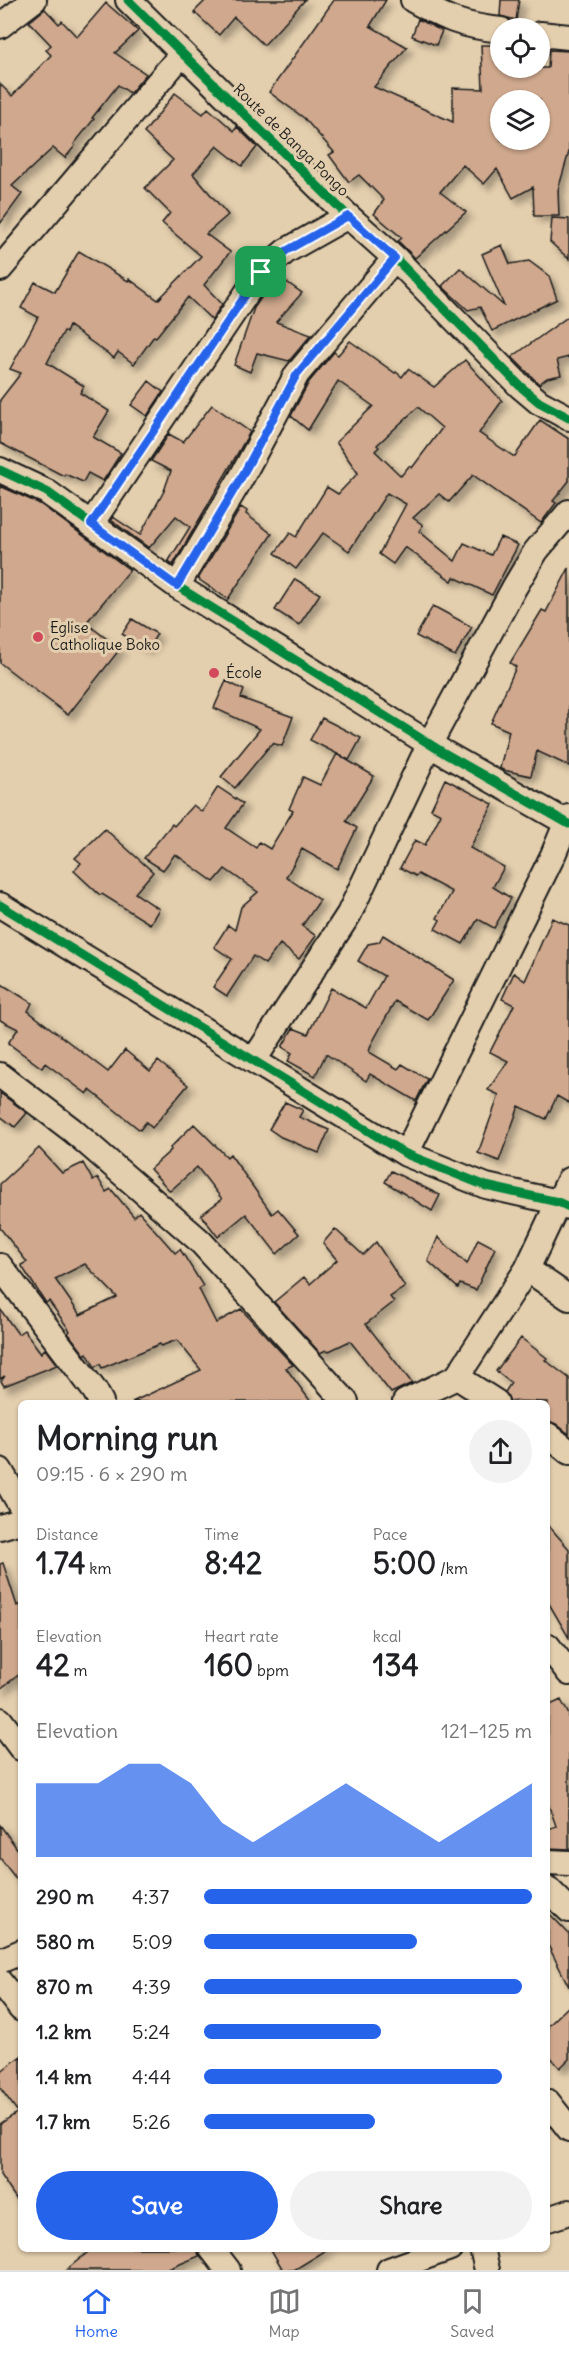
<!DOCTYPE html>
<meta charset="utf-8">
<style>
:root{--surface:#fff;--page:#f2f2f2;--text:#202124;--muted:#757577;--line:#e0e0e0;--accent:#2563eb}
body{margin:0;font-family:Delius,sans-serif;background:var(--page);color:var(--text);height:100vh;display:flex;flex-direction:column;font-size:22px;white-space:nowrap}
*{box-sizing:border-box;margin:0}
p{font-size:20px;color:var(--muted)}
.icon{flex:none;width:33px;height:33px;fill:none;stroke:currentColor;stroke-width:2;stroke-linecap:round;stroke-linejoin:round}
.map{position:relative;flex:1;overflow:hidden}
.panel{position:absolute;left:18px;top:1400px;width:532px;height:852px;display:flex;flex-direction:column;background:var(--surface);border-radius:9px;box-shadow:0 2px 4px #0004}
.panel>*{flex:none}
.fabs{position:absolute;left:490px;top:18px;display:grid;gap:12px}
.fabs a{display:grid;place-items:center;width:60px;height:60px;border-radius:50%;background:var(--surface);box-shadow:0 2px 4px #0004;font-size:30px}
.pin{position:absolute;display:grid;place-items:center;width:51px;height:51px;color:#fff;margin:-26px;border-radius:12px;box-shadow:0 3px 9px #0006}
.round{display:grid;place-items:center;flex:none;width:63px;height:63px;border-radius:32px;background:var(--page)}
.head{display:flex;align-items:center;justify-content:space-between;height:102px;padding:0 18px}
h1{font-size:33px;font-weight:700;line-height:45px}
.metrics{display:grid;grid-template-columns:repeat(3,1fr);gap:9px;height:102px;padding:6px 18px}
.metrics div{display:grid;align-content:center}
.metrics b{font-size:30px;font-weight:700}
.metrics small{font-size:16px;font-weight:400}
.metrics p{font-size:16px}
.chart{height:168px;padding:12px 18px}
.chart p{display:flex;justify-content:space-between}
.chart svg{width:100%;height:108px;margin-top:6px;fill:var(--accent);opacity:.7}
.primary-button{display:flex;gap:12px;margin-top:auto;padding:12px 18px}
.primary-button a{flex:1;height:69px;border-radius:36px;background:var(--accent);color:#fff;font-size:24px;font-weight:700;line-height:69px;text-align:center}
.primary-button a+a{background:var(--page);color:var(--text)}
ul{padding:0 18px;list-style:none;font-size:20px}
li{display:grid;grid-template-columns:96px 72px 1fr;align-items:center;height:45px}
li i{height:15px;border-radius:8px;background:var(--accent)}
.tab-bar{display:flex;justify-content:space-around;align-items:center;height:84px;border-top:2px solid var(--line);background:var(--surface);font-size:16px;color:var(--muted)}
.tab-bar a{display:grid;justify-items:center;gap:3px}
.tab-bar .active{color:var(--accent)}
.map>svg:first-child{display:block}
</style>
<div class="map">
<svg width="569" height="2270" viewBox="0 0 569 2270">
<defs>
<filter id="shadow"><feDropShadow dx="5.5" dy="5.5" stdDeviation="3" flood-color="#0004"/></filter>
</defs>
<rect width="100%" height="100%" fill="#e3cead"/>
<filter id="ink" filterUnits="userSpaceOnUse"><feTurbulence type="fractalNoise" baseFrequency=".0167" numOctaves="2"/><feDisplacementMap in="SourceGraphic" scale="12" xChannelSelector="R" yChannelSelector="G"/><feConvolveMatrix kernelMatrix="1 2 1 2 8 2 1 2 1" color-interpolation-filters="sRGB"/></filter>
<g filter="url(#ink)">
<path fill="#cfa88d" stroke="#1c1c1c" stroke-width="1.5" fill-rule="evenodd" filter="url(#shadow)" d="M206,0H305L264,45L234,17L219,35L194,12Z
M334,0H386L370,26L407,47L374,87L453,122V88L483,89L481,45H501V68H548L549,50L569,51V152L558,190L559,216H534L533,187L513,198L497,169L484,184L463,165L440,192L466,212L415,258L398,241L402,238L374,214L384,200L359,175L349,182L329,155L334,152L304,118L269,92ZM501,100H540V140H501Z
M501,0H519L516,20L500,16Z
M106,3L138,31L115,53L146,74L130,93L118,85L92,118L94,119L74,144L75,146L65,158L53,148L12,186L22,194L0,224V84L12,96L51,55L46,50L51,45L29,22L45,9L59,24L62,21L77,37Z
M418,19L442,31L436,45L412,36Z
M175,93L203,114L208,108L234,131L237,127L257,147L242,166L217,146L193,174L228,215L206,234L230,252L204,285L222,304L212,320L188,297L156,337L154,336L134,364L118,352L114,358L69,326L66,333L64,331L47,363L84,386L80,393L109,411L93,437L121,453L103,481L88,473L83,482L65,474L64,476L0,443V400L21,373L10,369L38,317L21,308L35,282L55,292L79,251L128,281L129,279L158,300L201,256L162,223L170,213L145,188L173,160L144,133Z
M552,218L569,219V259L550,242Z
M502,245L510,264L529,261L549,276L557,299L492,331L480,307L468,310L442,286L460,268L504,306L482,254Z
M278,276L302,293L276,322L311,335L289,361L257,353L250,372L234,365L254,308L272,282Z
M569,316V357L557,360L561,375L547,378L539,384L512,357Z
M350,341L395,373L396,372L402,377L408,369L434,387L465,360L502,401L479,433L513,456H515L540,420L569,439V481L553,501L556,503L541,523L473,475L449,502L439,494L413,518L423,525L419,531L455,561L464,543L491,555L500,537L518,545L492,595L454,577L452,581L405,547L393,564L379,554L406,504L387,493L349,551L323,533L296,569L275,553L290,533L296,537L327,487L338,494L358,473L336,442L373,406L338,381L308,430L291,416L309,382L334,352L338,355ZM418,407L442,428L412,468L409,466L401,476L375,451L379,447L377,445Z
M149,381L163,392L147,416L131,405Z
M212,405L250,432L173,565L168,562L190,527L176,516L149,548L111,520L113,517L140,535L164,491L171,471L151,461L169,434L183,442Z
M0,486L40,504L130,570L86,623L120,649L68,715L0,663Z
M241,507L247,511L246,514L272,534L228,599L198,579Z
M569,568V766L537,751L531,776L503,770L500,768L509,731L491,723L516,667L510,663L542,610L546,612Z
M295,579L320,594L299,625L275,610Z
M433,606L472,627L455,656L416,636Z
M132,619L157,634L147,650L122,634Z
M226,681L244,690L241,698L293,717L282,746L272,743L235,788L221,777L260,729L214,708Z
M322,718L361,738L349,760L310,740Z
M337,754L374,776L346,821L357,828L337,869L302,849L286,877L320,900L302,926L316,936L299,959L280,944L265,964L253,956L227,996L213,987L232,959L214,947L228,925L235,930L241,907L258,892L225,869L214,882L175,854L163,870L144,858L172,824L174,826L193,805L202,812L218,787L243,804L226,828L256,848L259,842L270,849L293,811L289,809L303,777L320,785Z
M445,779L493,804L470,848L504,867L493,887L511,898L494,928L478,919L463,944L435,929L440,920L437,918L452,892L418,874L416,876L400,868L415,840L425,845L441,814L431,809Z
M105,829L153,872L135,893L159,909L150,924L102,894L100,895L74,871L81,863L75,858Z
M552,918L569,925V1103L557,1096L546,1119L519,1106L499,1161L478,1153L499,1095L488,1090L508,1061L490,1052L514,1005L502,999L514,973L525,981Z
M383,935L454,980L428,1020L395,1001L371,1045L369,1052L398,1069L402,1064L427,1079L416,1101L370,1074L366,1081L326,1054L315,1076L288,1061L292,1053L282,1047L293,1028L308,1034L331,988L366,1008L384,976L358,961L368,944L379,942Z
M0,983L32,1003L28,1011L108,1072L125,1050L150,1071L158,1061L188,1085L152,1128L146,1122L140,1130L90,1090L87,1094L45,1063L42,1068L8,1043L18,1029L0,1020Z
M0,1093L27,1113L15,1127L0,1116Z
M285,1102L303,1110L299,1117L329,1130L319,1153L281,1137L269,1129Z
M194,1124L227,1157L230,1154L272,1214L278,1209L299,1234L277,1254L246,1214L218,1237L201,1215L222,1199L197,1167L170,1191L150,1169L171,1150L170,1148Z
M39,1148L62,1173L83,1163L93,1181L98,1178L106,1192L111,1189L134,1217L139,1212L175,1253L180,1249L203,1286L199,1289L216,1323L241,1309L293,1365L286,1368L311,1402H132L201,1370L177,1340L161,1346L160,1344L102,1368L100,1364L95,1367L87,1353L85,1355L68,1333L70,1331L49,1301L46,1303L42,1297L21,1265L27,1262L0,1228V1184ZM85,1264L117,1297L80,1315L55,1279Z
M391,1171L440,1195L432,1211L385,1182Z
M335,1229L363,1255L376,1242L405,1287L390,1297L394,1302L366,1324L412,1383L391,1393L350,1341L327,1352L326,1350L320,1353L274,1302L304,1277L310,1284L337,1260L323,1243Z
M438,1237L467,1264L478,1239L495,1248L476,1290L460,1284L458,1288L428,1261Z
M0,1309L18,1334L24,1330L41,1353L45,1349L57,1365L4,1386L1,1381L5,1376L0,1379Z
M521,1338L547,1358L545,1360L569,1378V1434L556,1424L548,1421V1402L510,1401L505,1392L511,1383L496,1371Z
M548,1525L569,1549V1638L548,1602Z
M3,1563L17,1606L21,1604V1673L0,1689V1564Z
M561,1700L569,1715V1849L548,1848V1829L556,1826L548,1803V1706Z
M0,1825L21,1854V1885L0,1858Z
M548,1912L569,1934V1987L548,1945Z
M569,2006V2059L560,2068L548,2054V2026Z
M21,2056V2206L0,2175V2124L18,2112L0,2088V2072Z
M93,2248H197L199,2256L166,2270H66Z
M270,2248H330L294,2270H283Z"/>
<g fill="none" stroke-linecap="round" stroke-linejoin="round">
<g stroke="#1c1c1c" stroke-width="28">
<path id="street" d="M128,0L348,216L395,258L520,386L539,402L569,418
M413,0C447,19 462,26 501,30
M0,26L34,0
M540,34L569,37
M0,269L182,54
M0,470L47,492L177,586L444,753L569,824
M91,524L261,272L286,251L348,216
M177,586L240,480L297,374L395,258
M0,905L406,1154L486,1186L558,1202L569,1207
M254,1060L349,914L430,743L514,588L536,551L569,512
M0,1075L72,1130L200,1241L346,1402
M406,1154L553,855L569,817
M0,1266L95,1391L101,1402
M527,1269L569,1298
M457,1377L496,1402
M405,1402L457,1377L527,1269L569,1180
M548,1435L569,1452
M0,1470L21,1506
M0,1527L21,1521
M548,1646L569,1673
M0,1720L21,1748
M548,1862L569,1863
M548,1889L569,1910
M0,1961L21,1952
M0,1982L21,2009
M548,2102L569,2129
M548,2219L569,2212
M211,2248L228,2270
M482,2248L487,2270
M389,2270L450,2248"/>
</g>
<use href="#street" stroke="#e3cead" stroke-width="24"/>
<g stroke="#e3cead" stroke-width="13">
<path id="cycleway" d="M128,0L348,216L395,258L520,386L539,402L569,418
M0,470L47,492L177,586L444,753L569,824
M0,905L406,1154L486,1186L558,1202L569,1207"/>
</g>
<use href="#cycleway" stroke="#00873e" stroke-width="9"/>
</g>
</g>
<g fill="none" stroke-linecap="round" stroke-linejoin="round" filter="url(#ink)">
<g stroke="#fff" stroke-width="12">
<path id="route" d="M348,216L395,258L297,374L240,480L177,586L91,524L261,272L286,251Z"/>
</g>
<use href="#route" stroke="#2563eb" stroke-width="8"/>
</g>
<g fill="#d1495b" stroke="#e3cead" stroke-width="2">
<circle cx="38" cy="637" r="6"/>
<circle cx="214" cy="673" r="6"/>
</g>
<g text-anchor="middle" stroke-width="6" stroke-linejoin="round" paint-order="stroke">
<g font-size="15" fill="#1c1c1c" stroke="#e3cead">
<text transform="translate(291 140) rotate(44)" y="5">Route de Banga Pongo</text>
</g>
<g font-size="15" fill="#1c1c1c" stroke="#e3cead" text-anchor="start">
<text x="50" y="633">Eglise<tspan x="50" dy="17">Catholique Boko</tspan></text>
<text x="226" y="678">École</text>
</g>
</g>
</svg>
<div class="fabs">
<a><svg class="icon" aria-label="locate" viewBox="0 0 24 24"><circle cx="12" cy="12" r="6"/><path d="M12 2v4M12 18v4M2 12h4M18 12h4"/></svg></a>
<a><svg class="icon" aria-label="layers" viewBox="0 0 24 24"><path d="M12 4l9 5-9 5-9-5zM3 14l9 5 9-5"/></svg></a>
</div>
<div class="pin" style="left:261px;top:272px;background:#1e9e55"><svg class="icon" aria-label="arrive" viewBox="0 0 24 24"><path d="M6 21V4h12l-3 4 3 4H6"/></svg></div>
<section class="panel">
<div class="head"><div><h1>Morning run</h1><p>09:15 · 6 × 290 m</p></div><a class="round"><svg class="icon" aria-label="share" viewBox="0 0 24 24"><path d="M12 15V3M7 8l5-5 5 5M5 13v7h14v-7"/></svg></a></div>
<div class="metrics">
<div><p>Distance</p><b>1.74<small> km</small></b></div>
<div><p>Time</p><b>8:42</b></div>
<div><p>Pace</p><b>5:00<small> /km</small></b></div>
</div>
<div class="metrics">
<div><p>Elevation</p><b>42<small> m</small></b></div>
<div><p>Heart rate</p><b>160<small> bpm</small></b></div>
<div><p>kcal</p><b>134</b></div>
</div>
<div class="chart"><p><span>Elevation</span>121–125 m</p>
<svg viewBox="0 0 160 44" preserveAspectRatio="none"><path d="M0 44V14L10 14L20 14L30 6L40 6L50 14L60 30L70 38L80 30L90 22L100 14L110 22L120 30L130 38L140 30L150 22L160 14V44z"/></svg>
</div>
<ul>
<li><b>290 m</b>4:37<i style="width:100%"></i></li>
<li><b>580 m</b>5:09<i style="width:65%"></i></li>
<li><b>870 m</b>4:39<i style="width:97%"></i></li>
<li><b>1.2 km</b>5:24<i style="width:54%"></i></li>
<li><b>1.4 km</b>4:44<i style="width:91%"></i></li>
<li><b>1.7 km</b>5:26<i style="width:52%"></i></li>
</ul>
<div class="primary-button"><a>Save</a><a>Share</a></div>
</section>
</div>
<nav class="tab-bar">
<a class="active"><svg class="icon" aria-label="home" viewBox="0 0 24 24"><path d="M3 11l9-7 9 7M6 9v11h12V9"/></svg>Home</a>
<a><svg class="icon" aria-label="map" viewBox="0 0 24 24"><path d="M3 6l6-2 6 2 6-2v14l-6 2-6-2-6 2zM9 4v14M15 6v14"/></svg>Map</a>
<a><svg class="icon" aria-label="saved" viewBox="0 0 24 24"><path d="M7 4h10v16l-5-4-5 4z"/></svg>Saved</a>
</nav>
